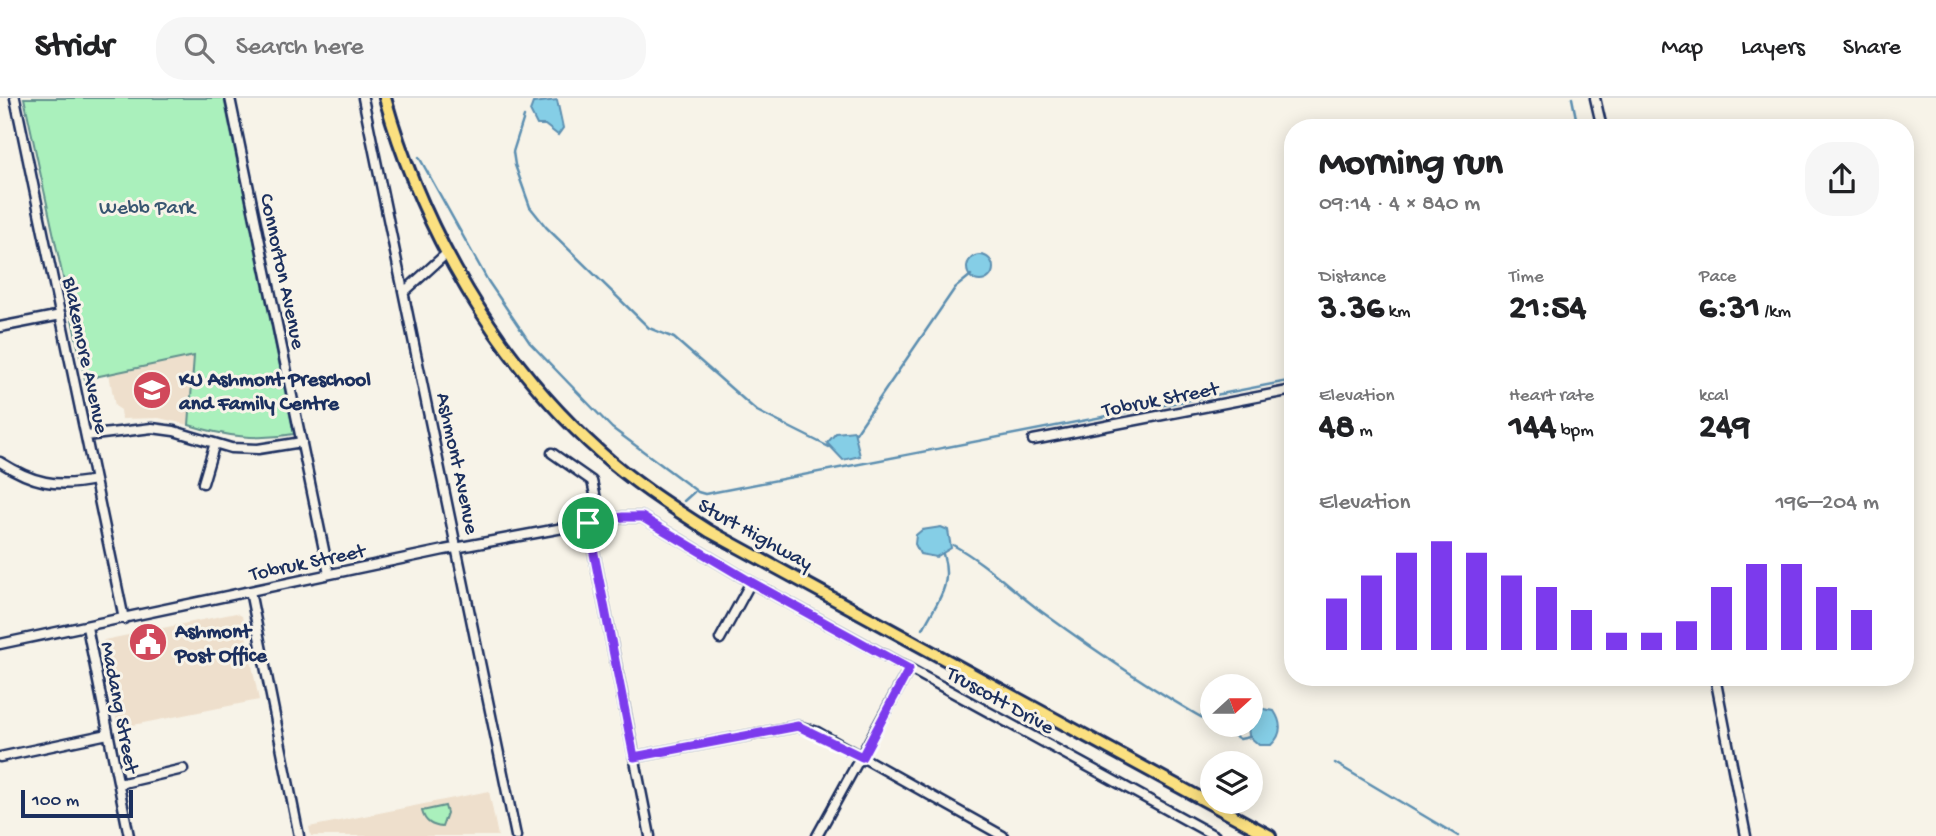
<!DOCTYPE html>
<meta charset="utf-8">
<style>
:root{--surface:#fff;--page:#f6f6f6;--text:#202124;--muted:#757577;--line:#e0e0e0;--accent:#7c3aed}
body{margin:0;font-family:"Gochi Hand",sans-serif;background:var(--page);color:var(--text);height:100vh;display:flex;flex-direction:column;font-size:26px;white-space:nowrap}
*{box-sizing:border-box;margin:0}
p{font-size:23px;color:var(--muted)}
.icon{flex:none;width:38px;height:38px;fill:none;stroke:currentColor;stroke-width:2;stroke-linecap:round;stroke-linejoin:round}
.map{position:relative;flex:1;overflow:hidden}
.drawer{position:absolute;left:1284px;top:21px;width:630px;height:567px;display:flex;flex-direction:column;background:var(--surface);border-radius:28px;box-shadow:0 4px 18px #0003}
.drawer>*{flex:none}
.needle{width:46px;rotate:69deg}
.fabs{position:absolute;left:1200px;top:576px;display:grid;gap:14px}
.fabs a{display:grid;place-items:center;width:63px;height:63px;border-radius:50%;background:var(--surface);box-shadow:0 4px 18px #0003;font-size:35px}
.scale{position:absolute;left:21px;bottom:18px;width:112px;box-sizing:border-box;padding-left:7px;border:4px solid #1b2f5e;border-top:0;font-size:19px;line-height:24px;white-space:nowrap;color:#1b2f5e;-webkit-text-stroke:5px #f7f3e8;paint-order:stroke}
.pin{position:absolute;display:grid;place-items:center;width:60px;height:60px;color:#fff;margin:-30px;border:4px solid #fff;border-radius:50%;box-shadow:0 2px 7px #0007}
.round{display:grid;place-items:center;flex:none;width:74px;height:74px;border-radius:28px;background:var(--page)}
.summary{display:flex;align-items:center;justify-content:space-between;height:119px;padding:0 35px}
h1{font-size:38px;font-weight:800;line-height:52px}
.stats{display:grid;grid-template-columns:repeat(3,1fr);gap:10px;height:119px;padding:7px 35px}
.stats div{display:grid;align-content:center}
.stats b{font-size:35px;font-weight:800}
.stats small{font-size:19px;font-weight:400}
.stats p{font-size:19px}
.chart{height:196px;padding:14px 35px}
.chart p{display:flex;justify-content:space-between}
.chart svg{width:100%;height:126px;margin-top:7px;stroke:var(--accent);stroke-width:6}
header{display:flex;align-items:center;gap:42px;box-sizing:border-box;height:98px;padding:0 35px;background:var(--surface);border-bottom:2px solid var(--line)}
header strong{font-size:33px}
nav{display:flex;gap:38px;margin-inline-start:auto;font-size:24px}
.search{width:490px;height:63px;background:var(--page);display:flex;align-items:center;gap:18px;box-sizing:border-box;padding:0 24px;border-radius:28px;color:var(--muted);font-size:26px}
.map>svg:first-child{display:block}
</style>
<header>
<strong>Stridr</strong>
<div class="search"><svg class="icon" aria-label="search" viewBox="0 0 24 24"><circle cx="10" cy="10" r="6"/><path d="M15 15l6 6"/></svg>Search here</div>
<nav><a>Map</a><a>Layers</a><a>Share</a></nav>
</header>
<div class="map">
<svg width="1936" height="738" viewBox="0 0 1936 738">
<rect width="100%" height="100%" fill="#f7f3e8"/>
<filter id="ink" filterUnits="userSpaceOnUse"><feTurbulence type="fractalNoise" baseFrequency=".0143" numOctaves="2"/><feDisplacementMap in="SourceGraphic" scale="14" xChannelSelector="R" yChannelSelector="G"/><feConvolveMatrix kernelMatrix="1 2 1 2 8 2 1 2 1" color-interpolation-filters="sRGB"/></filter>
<g filter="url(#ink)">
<path fill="#eedfcc" d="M194,258L189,327L159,320L122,321L121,312L115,308L109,276Z
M236,515L242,518L259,602L118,630L102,547L104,542Z
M489,693L498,738H311L309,729Z"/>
<path fill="#aaf0bc" stroke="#62908d" stroke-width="2" d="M24,0H224L294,336C257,343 224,338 189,327L194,258L85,281Z
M445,708L447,715L442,729C433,728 425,725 422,713Z"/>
<path fill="#85cee6" stroke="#5b8eb0" stroke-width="2" d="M557,2L563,30L558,37L545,27H537L530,13L533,5Z
M967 170a13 13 0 1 1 26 0a13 13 0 1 1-26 0Z
M854,333L860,358L843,362L827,345L836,335Z
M941,429L948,432L951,450L936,459L920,456L915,446L916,437L922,432Z
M1258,610L1274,613C1282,625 1282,637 1271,647H1259L1249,638L1248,627L1251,626V619Z"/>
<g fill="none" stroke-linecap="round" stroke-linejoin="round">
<path stroke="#5b8eb0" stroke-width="2.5" d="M1572,0L1578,30
M524,19L513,54L515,67L530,109L546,129L649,230L674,240L757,313L829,349
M419,59L488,183L530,245L612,330L698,394L705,396L1293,282
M856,335L955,190L971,177
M684,403L694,394
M953,447C986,465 1012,492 1042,514C1097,554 1154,593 1213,626
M923,531C937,503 953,489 943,456
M1214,626L1240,641L1250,639
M1335,665L1458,738"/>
<g stroke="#1b2f5e" stroke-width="13">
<path id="minor" d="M15,0L124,521
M230,0L329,476
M363,0L516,738
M1595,0L1602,30
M404,194L447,155
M0,229L61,217
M86,338L152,330L174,333L231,350L258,351L302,344
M1033,342L1293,292
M552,355L592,383L601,423
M0,364C33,385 56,390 95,382
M203,385L214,348
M588,425L650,738
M250,493L299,738
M87,529L129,738
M720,541L751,484
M0,546L444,452L623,419H642L751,484L1215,738
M1715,579L1746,738
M0,659L108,636
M634,659L798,628L817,634L1003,738
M119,686L183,671
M817,738L909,571"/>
</g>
<g stroke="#1b2f5e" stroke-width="16">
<path id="highway" d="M385,0C422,132 497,263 601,355C634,385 672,409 709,433L1270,738"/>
</g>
<use href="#minor" stroke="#f7f3e8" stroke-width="8"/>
<use href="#highway" stroke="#fbe080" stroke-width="10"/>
</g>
</g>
<g fill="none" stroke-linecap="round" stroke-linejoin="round" filter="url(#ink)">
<g stroke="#fff" stroke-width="14">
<path id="route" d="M623,419H642L650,424L751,484L909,571L862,659L798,628L634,659L588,425Z"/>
</g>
<use href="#route" stroke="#7c3aed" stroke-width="9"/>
</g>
<defs>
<g id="school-disc" transform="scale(2.0125)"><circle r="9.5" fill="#d1495b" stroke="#f7f3e8"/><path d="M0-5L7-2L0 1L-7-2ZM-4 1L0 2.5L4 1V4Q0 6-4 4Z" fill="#fff"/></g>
<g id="civic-disc" transform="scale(2.0125)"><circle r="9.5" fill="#d1495b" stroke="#f7f3e8"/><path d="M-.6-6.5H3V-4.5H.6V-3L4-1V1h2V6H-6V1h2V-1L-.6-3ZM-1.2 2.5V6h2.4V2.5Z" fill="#fff"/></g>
</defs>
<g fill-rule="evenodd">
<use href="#school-disc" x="152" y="292"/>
<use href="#civic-disc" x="148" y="544"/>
</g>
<g text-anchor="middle" stroke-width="6" stroke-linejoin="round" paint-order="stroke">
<g font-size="21" fill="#385671" stroke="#f7f3e8">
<text x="147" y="115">Webb Park</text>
</g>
<g font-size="21" fill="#1b2f5e" stroke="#f7f3e8">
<text transform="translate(284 173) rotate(78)" y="7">Connorton Avenue</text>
<text transform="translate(87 257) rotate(78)" y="7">Blakemore Avenue</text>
<text transform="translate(1160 300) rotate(-11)" y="7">Tobruk Street</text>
<text transform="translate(459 365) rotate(78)" y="7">Ashmont Avenue</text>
<text transform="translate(756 435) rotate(29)" y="7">Sturt Highway</text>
<text transform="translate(307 463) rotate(-12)" y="7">Tobruk Street</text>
<text transform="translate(1001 601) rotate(29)" y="7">Truscott Drive</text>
<text transform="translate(121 609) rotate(79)" y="7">Madang Street</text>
</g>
<g font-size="21" font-weight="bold" fill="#1b2f5e" stroke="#f7f3e8" text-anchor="start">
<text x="179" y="287">KU Ashmont Preschool<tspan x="179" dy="24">and Family Centre</tspan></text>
<text x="175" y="539">Ashmont<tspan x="175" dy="24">Post Office</tspan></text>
</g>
</g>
</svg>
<div class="fabs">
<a><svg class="needle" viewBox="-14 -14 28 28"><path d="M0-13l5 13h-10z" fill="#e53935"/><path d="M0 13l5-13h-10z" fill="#757577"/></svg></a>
<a><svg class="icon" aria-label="layers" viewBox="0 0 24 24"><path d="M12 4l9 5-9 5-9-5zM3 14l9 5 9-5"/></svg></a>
</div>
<div class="scale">100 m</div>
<div class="pin" style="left:588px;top:425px;background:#1e9e55"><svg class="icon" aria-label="arrive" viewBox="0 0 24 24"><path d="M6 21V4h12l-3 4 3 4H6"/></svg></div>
<section class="drawer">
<div class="summary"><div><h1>Morning run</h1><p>09:14 · 4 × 840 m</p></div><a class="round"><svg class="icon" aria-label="share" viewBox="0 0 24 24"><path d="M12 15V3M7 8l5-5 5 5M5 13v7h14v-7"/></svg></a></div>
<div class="stats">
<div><p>Distance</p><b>3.36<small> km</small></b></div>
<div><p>Time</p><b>21:54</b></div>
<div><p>Pace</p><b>6:31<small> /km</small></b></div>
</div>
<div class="stats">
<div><p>Elevation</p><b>48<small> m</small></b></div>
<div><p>Heart rate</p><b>144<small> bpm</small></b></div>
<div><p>kcal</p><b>249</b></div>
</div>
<div class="chart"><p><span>Elevation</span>196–204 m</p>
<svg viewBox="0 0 160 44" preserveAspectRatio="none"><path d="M5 44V26M15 44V18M25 44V10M35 44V6M45 44V10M55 44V18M65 44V22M75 44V30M85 44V38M95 44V38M105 44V34M115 44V22M125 44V14M135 44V14M145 44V22M155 44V30"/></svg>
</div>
</section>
</div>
